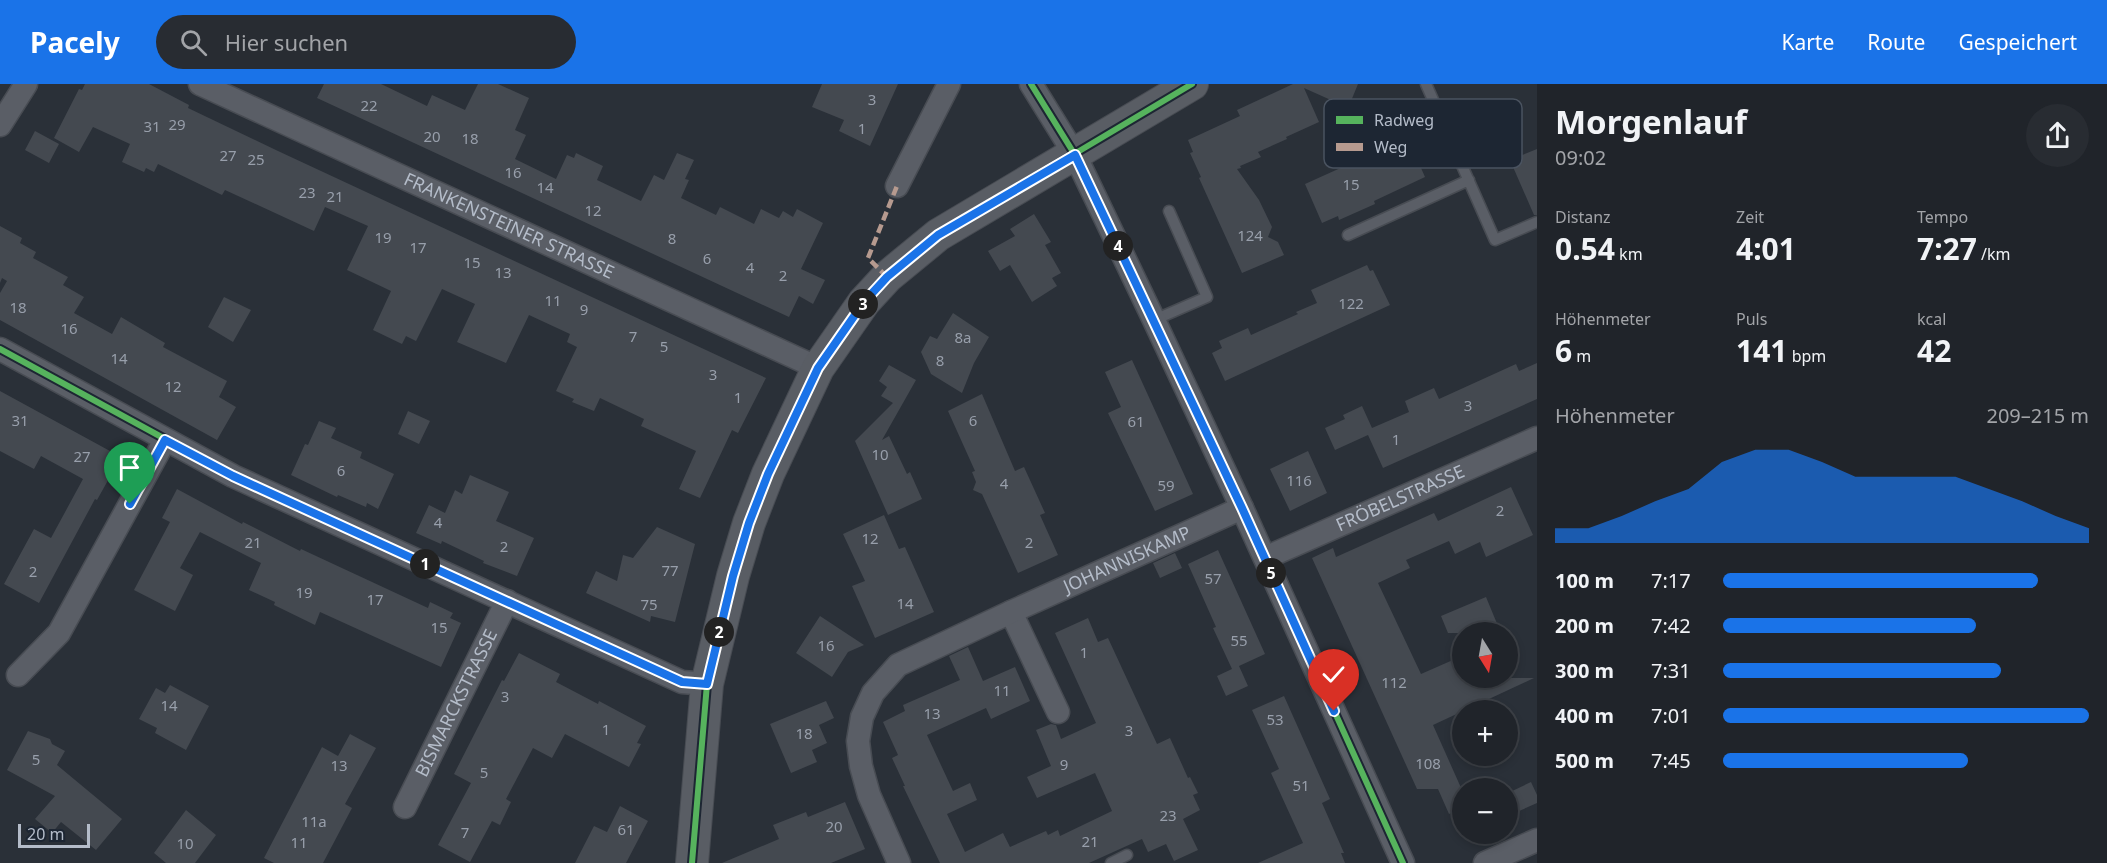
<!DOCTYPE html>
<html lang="de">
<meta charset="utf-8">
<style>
:root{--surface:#20242a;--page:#282c32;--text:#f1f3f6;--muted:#a2a4a8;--line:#3d4147;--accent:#1a73e8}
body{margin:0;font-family:"Noto Sans",sans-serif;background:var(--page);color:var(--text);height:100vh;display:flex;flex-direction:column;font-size:22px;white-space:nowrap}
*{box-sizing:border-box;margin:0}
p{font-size:20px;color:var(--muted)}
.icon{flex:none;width:33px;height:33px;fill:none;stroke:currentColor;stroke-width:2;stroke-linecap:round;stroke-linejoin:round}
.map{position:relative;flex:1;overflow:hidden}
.drawer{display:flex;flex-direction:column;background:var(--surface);width:570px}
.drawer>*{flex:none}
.needle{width:39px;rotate:169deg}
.controls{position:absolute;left:1452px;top:538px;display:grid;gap:12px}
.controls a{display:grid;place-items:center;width:66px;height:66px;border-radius:50%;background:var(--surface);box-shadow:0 3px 9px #0003,0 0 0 2px var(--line);font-size:30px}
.scale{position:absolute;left:18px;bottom:15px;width:72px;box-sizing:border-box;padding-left:6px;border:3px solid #b4bcc9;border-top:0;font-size:16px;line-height:21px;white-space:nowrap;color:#b4bcc9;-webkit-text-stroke:4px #1d2633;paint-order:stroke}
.pin{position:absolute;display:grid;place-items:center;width:51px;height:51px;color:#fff;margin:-62px -26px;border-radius:50% 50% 50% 0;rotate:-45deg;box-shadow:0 0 6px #0007}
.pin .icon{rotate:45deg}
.km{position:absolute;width:30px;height:30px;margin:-15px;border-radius:50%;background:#222;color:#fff;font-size:16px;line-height:30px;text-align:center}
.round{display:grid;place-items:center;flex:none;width:63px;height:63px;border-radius:32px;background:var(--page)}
.overview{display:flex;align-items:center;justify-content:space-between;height:102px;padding:0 18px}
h1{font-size:33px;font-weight:700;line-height:45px}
.metrics{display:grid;grid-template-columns:repeat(3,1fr);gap:9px;height:102px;padding:6px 18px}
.metrics div{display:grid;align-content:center}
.metrics b{font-size:30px;font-weight:700}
.metrics small{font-size:16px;font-weight:400}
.metrics p{font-size:16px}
.chart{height:168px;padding:12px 18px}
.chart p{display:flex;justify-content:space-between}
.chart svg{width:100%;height:108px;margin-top:6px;fill:var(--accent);opacity:.7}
ul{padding:0 18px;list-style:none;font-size:20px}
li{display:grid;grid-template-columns:96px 72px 1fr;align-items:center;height:45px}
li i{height:15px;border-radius:8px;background:var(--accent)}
header{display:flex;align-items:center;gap:36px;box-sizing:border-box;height:84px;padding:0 30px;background:var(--accent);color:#fff}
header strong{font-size:28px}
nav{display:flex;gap:33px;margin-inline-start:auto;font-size:21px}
.search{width:420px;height:54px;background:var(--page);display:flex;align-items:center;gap:15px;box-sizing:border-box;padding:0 21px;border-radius:33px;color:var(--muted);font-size:22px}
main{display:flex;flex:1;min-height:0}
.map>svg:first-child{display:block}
</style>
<header>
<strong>Pacely</strong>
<div class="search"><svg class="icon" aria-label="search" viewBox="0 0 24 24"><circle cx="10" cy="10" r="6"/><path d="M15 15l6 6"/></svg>Hier suchen</div>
<nav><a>Karte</a><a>Route</a><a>Gespeichert</a></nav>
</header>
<main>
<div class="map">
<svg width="1537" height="779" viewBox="0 0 1537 779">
<rect width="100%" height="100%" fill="#2a3038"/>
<path fill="#444950" d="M85,0H149L189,21L188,24L278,67L766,294L738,349L732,346L700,414L679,405L696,367L641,342L644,335L600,314L594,327L572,318L574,315L556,307L577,263L567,258L570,250L529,231L506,279L457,258L475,220L442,205L416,257L406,252L402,260L373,246L391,207L347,186L368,142L325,123L314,147L225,106L222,111L158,80L154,88L146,84L144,88L122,78L130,60L93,43L79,68L54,54L79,5L82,6Z
M324,0H381L427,22L432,11L465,26L478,0H498L529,14L515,46L526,51L515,75L556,95L567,71L574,74L576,69L603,82L597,96L641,117L654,91L664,96L677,69L694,76L685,95L689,96L681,114L716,131L720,123L754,140L761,125L779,134L783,127L793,133L797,125L823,139L801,185L825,196L813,220L799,212L789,233L317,14Z
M822,0H898L870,62L839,47L844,36L812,23Z
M1293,0H1358L1351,17L1342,21L1304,4L1319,38L1286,53L1287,55L1258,68L1261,73L1240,82L1241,84L1237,85L1259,116L1272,143L1268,153L1278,158L1284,171L1242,189L1199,94L1201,93L1190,69L1193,68L1188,56L1240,32L1237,26Z
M35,47L59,60L49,79L25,66Z
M1406,50L1425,93L1374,117L1375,120L1339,136L1338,132L1322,139L1305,100L1356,77L1354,73Z
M1537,65V131H1534L1510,76Z
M1034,130L1051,158L1045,161L1061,189L1052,194L1057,202L1032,218L1010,181L1000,187L988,167L1015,152L1010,145Z
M0,142L22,154L20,159L36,168L33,174L68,193L63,201L84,213L74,229L112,250L121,233L165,259L163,263L227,297L219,313L236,323L217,356L0,236V209L7,197L2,194L0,199Z
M1367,181L1370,187L1373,186L1390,221L1225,297L1212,269L1222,264L1219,257L1248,244L1251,251L1298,230L1296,228L1317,219L1311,206Z
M224,213L251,226L233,258L208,243Z
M953,229L989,253L974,279L962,309L931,290L921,268L930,252L937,255Z
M1132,276L1193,410L1155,427L1108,329L1121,323L1105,288Z
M1537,279V315L1383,384L1368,351L1335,366L1325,344L1345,335L1343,331L1362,322L1372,344L1409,328L1405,317L1434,304L1439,315L1516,280L1519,287Z
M889,281L916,296L882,356L889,352L907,390L910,388L922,415L888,431L855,357L893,319L881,312L887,303L879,297Z
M0,307L121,373L97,416L95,415L39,519L4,500L34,445L51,454L83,395L41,372L34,385L0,367Z
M982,310L1015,387L1024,383L1045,429L1040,431L1058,471L1018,489L982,410L973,406L976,398L972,388L975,387L948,327Z
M408,327L430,337L419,360L398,350Z
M319,337L336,344L331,354L362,368L360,374L394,390L378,425L367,419L366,423L338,411L337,413L291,391L305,360L308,361Z
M1308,367L1327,409L1290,427L1270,385Z
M470,391L509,408L496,437L534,454L517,492L483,479L484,477L442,457L441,460L416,449L429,421L445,429L455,406L462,410Z
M1511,403L1533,451L1486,473L1480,458L1455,470L1449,457L1406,476L1410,484L1378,499L1421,590L1462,572V594H1534L1433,641L1462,706V724L1449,730L1438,705H1417L1312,474L1333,464L1336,473L1434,429L1438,437Z
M177,405L242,440L243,438L300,467L301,465L428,524L430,518L453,529L450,534L461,539L441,583L320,528L315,541L274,521L275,518L249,506L261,479L200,448L180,484L193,491L175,527L134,506L170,438L162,434Z
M884,431L899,465L905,463L934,528L875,554L852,502L865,497L843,450Z
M657,443L695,460L675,538L651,532L650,538L586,509L596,487L617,497L623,471L633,474Z
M1218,466L1265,570L1239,582L1248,602L1226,612L1217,592L1232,585L1213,544L1216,543L1188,480Z
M1175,469L1182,484L1160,494L1153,479Z
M1486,513L1498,542L1481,549H1448L1441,532Z
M820,532L864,561L848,568L832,593L796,569Z
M1088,534L1098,558L1108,554L1157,660L1170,654L1188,694L1190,693L1198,709L1193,711L1200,726L1183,735L1198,766L1174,777L1166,760L1148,768L1142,755L1089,779H940L903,702H905L892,674L898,671L883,638L905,627L903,621L960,596L949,572L968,563L983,597L1015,583L1030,617L991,635L986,624L927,651L953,707L970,699L977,716L947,730L965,768L1003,749L1010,763L1046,747L1048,751L1058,746L1060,752L1112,727L1095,689L1037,714L1027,693L1051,682L1036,646L1051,640L1056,641L1061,655L1096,639L1055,549Z
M519,569L560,590L556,598L598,620L599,617L646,642L637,659L641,660L629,683L565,650L552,674L533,664L506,715L511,718L500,741L492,737L470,778L438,761L471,699L454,690L502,596L504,597Z
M170,601L209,622L186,666L155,649L157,644L139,635L156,604L165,609Z
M1284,612L1330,715L1322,719L1344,769H1341L1345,779H1258L1303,759L1271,689L1279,685L1252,626Z
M826,617L834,634L819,641L827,659L812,666L817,678L791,689L770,640Z
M28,647L50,655L52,660L65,667L57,681L122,735L96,766L61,738L52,749L35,735L55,712L7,686Z
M350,650L376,664L345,720L352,724L323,779H274L264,774L322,663L338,672Z
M1531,698L1537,711V719L1508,732V709Z
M845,718L865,765L831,779H722L779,755L773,741L806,728L808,733Z
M620,722L648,737L626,779H575L594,742L607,748Z
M186,726L216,751L195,779H166L154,769Z"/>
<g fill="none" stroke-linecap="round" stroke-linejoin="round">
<g stroke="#484c53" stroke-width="13">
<path id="lane" d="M1426,0L1495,156L1537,138
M1348,151L1469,96
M1154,236L1207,213L1169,127
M1111,779L1127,771"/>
</g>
<g stroke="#484c53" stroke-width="25">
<g id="street">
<path id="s1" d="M200,0L818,284"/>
<path d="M1031,0L1075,71L1154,236L1242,424L1403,779"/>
<path d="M0,41L26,0"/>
<path d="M897,102L949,0"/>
<path d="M0,265L233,392L682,598L707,600"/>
<path id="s2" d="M1265,474L1537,354"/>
<path d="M1011,528L1058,628"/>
<path d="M18,591L59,549L165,356"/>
<path id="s3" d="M405,723L507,517"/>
<path id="s4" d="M899,779L869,711L861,682L858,657L862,633L873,609L898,581L1011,528L1242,424"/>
<path d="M1485,779L1537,756"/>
</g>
</g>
<g stroke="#484c53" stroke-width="34">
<path id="secondary" d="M692,779L707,600L733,492L749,439L768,390L818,284L864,218L887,193L938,151L1192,0"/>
</g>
<use href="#lane" stroke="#5a5e66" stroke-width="10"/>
<use href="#street" stroke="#5a5e66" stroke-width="22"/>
<use href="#secondary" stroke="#595d64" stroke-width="32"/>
<path stroke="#b69a8f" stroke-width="4.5" stroke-dasharray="9 4.5" stroke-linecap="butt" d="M887,193L868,174L897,102"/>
<g stroke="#1d2633" stroke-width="10">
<path id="cycleway" d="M1031,0L1075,71
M0,265L233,392L682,598L707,600
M1265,474L1403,779
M692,779L707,600L733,492L749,439L768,390L818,284L864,218L887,193L938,151L1192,0"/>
</g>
<use href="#cycleway" stroke="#56b35d" stroke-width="6"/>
</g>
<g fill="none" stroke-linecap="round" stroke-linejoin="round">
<g stroke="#fff" stroke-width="12">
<path id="route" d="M130,420L165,356L233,392L682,598L707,600L733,492L749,439L768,390L818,284L864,218L887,193L938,151L1075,71L1242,424L1334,627"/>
</g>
<use href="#route" stroke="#1a73e8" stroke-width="8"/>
</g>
<g text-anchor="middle" stroke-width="4.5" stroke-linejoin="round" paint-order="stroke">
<g font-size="15" fill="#989fab">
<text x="872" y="21">3</text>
<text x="369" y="27">22</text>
<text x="177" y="46">29</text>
<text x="152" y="48">31</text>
<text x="862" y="50">1</text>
<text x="432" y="58">20</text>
<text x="470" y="60">18</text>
<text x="228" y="77">27</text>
<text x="256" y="81">25</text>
<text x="513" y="94">16</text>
<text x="1351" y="106">15</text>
<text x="545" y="109">14</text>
<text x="307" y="114">23</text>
<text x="335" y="118">21</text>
<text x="593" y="132">12</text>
<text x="1250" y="157">124</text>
<text x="383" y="159">19</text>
<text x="672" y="160">8</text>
<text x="418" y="169">17</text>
<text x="707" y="180">6</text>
<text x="472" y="184">15</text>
<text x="750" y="189">4</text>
<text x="503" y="194">13</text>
<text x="783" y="197">2</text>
<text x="553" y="222">11</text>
<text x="1351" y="225">122</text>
<text x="18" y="229">18</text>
<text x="584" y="231">9</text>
<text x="69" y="250">16</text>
<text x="633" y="258">7</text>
<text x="963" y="259">8a</text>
<text x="664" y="268">5</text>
<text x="119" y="280">14</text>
<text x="940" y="282">8</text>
<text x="713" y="296">3</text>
<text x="173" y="308">12</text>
<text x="738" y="319">1</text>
<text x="1468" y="327">3</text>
<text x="20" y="342">31</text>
<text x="973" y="342">6</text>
<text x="1136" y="343">61</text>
<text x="1396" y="361">1</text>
<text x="880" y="376">10</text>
<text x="82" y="378">27</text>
<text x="341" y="392">6</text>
<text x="1299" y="402">116</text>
<text x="1004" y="405">4</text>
<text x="1166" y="407">59</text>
<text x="1500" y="432">2</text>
<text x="438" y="444">4</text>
<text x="870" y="460">12</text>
<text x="253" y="464">21</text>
<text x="1029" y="464">2</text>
<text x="504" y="468">2</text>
<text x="670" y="492">77</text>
<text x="33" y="493">2</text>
<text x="1213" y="500">57</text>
<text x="304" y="514">19</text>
<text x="375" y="521">17</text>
<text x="905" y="525">14</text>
<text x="649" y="526">75</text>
<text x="439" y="549">15</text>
<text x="1239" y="562">55</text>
<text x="826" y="567">16</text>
<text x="1084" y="574">1</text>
<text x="1394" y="604">112</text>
<text x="1002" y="612">11</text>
<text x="505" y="618">3</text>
<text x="169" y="627">14</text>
<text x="932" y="635">13</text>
<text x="1275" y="641">53</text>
<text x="606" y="651">1</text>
<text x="1129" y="652">3</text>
<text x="804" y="655">18</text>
<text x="36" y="681">5</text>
<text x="1428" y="685">108</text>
<text x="1064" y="686">9</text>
<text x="339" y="687">13</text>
<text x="484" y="694">5</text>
<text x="1301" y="707">51</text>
<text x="1168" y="737">23</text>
<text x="314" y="743">11a</text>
<text x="834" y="748">20</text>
<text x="626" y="751">61</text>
<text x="465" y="754">7</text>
<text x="1090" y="763">21</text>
<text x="299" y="764">11</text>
<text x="185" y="765">10</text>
</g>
<g font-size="18" fill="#b4bcc9" stroke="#1d2633">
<text dy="6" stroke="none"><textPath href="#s1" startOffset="340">FRANKENSTEINER STRASSE</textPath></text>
<text dy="6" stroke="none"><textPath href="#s2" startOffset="148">FRÖBELSTRASSE</textPath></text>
<text dy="6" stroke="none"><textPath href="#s4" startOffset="470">JOHANNISKAMP</textPath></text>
<text dy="6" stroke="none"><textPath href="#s3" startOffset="116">BISMARCKSTRASSE</textPath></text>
</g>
</g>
<rect x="1324" y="15" width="198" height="69" rx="9" fill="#1d2633" stroke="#4a5360" stroke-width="1.5"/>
<rect x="1336" y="32" width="27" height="8" fill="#56b35d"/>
<rect x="1336" y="59" width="27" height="8" fill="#b69a8f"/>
<g font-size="16" fill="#b4bcc9">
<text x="1374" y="42">Radweg</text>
<text x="1374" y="69">Weg</text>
</g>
</svg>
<div class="controls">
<a><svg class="needle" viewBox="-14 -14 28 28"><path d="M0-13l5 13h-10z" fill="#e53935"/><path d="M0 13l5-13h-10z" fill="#a2a4a8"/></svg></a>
<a>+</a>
<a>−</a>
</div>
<div class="scale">20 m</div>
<div class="pin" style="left:130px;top:420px;background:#1e9e55"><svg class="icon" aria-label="arrive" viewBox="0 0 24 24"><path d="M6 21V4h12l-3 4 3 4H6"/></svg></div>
<div class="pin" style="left:1334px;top:627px;background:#d93025"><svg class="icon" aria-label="check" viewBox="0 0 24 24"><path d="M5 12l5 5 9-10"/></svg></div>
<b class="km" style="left:425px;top:480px">1</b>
<b class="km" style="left:719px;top:548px">2</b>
<b class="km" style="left:863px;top:220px">3</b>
<b class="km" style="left:1118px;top:162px">4</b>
<b class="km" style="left:1271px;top:489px">5</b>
</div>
<section class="drawer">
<div class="overview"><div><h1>Morgenlauf</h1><p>09:02</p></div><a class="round"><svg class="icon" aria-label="share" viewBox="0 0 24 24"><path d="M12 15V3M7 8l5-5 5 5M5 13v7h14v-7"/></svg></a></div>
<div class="metrics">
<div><p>Distanz</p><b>0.54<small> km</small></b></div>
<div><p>Zeit</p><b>4:01</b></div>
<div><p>Tempo</p><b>7:27<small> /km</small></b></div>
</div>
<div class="metrics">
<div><p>Höhenmeter</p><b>6<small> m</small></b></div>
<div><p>Puls</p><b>141<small> bpm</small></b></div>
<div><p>kcal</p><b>42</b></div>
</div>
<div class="chart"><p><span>Höhenmeter</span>209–215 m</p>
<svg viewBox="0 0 160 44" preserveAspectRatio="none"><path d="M0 44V38L10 38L20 33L30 27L40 22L50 11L60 6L70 6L80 11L90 17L100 17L110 17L120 17L130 22L140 27L150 33L160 38V44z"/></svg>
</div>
<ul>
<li><b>100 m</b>7:17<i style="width:86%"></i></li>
<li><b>200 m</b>7:42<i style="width:69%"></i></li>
<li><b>300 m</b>7:31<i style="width:76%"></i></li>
<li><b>400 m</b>7:01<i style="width:100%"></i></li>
<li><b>500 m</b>7:45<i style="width:67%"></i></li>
</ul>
</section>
</main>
